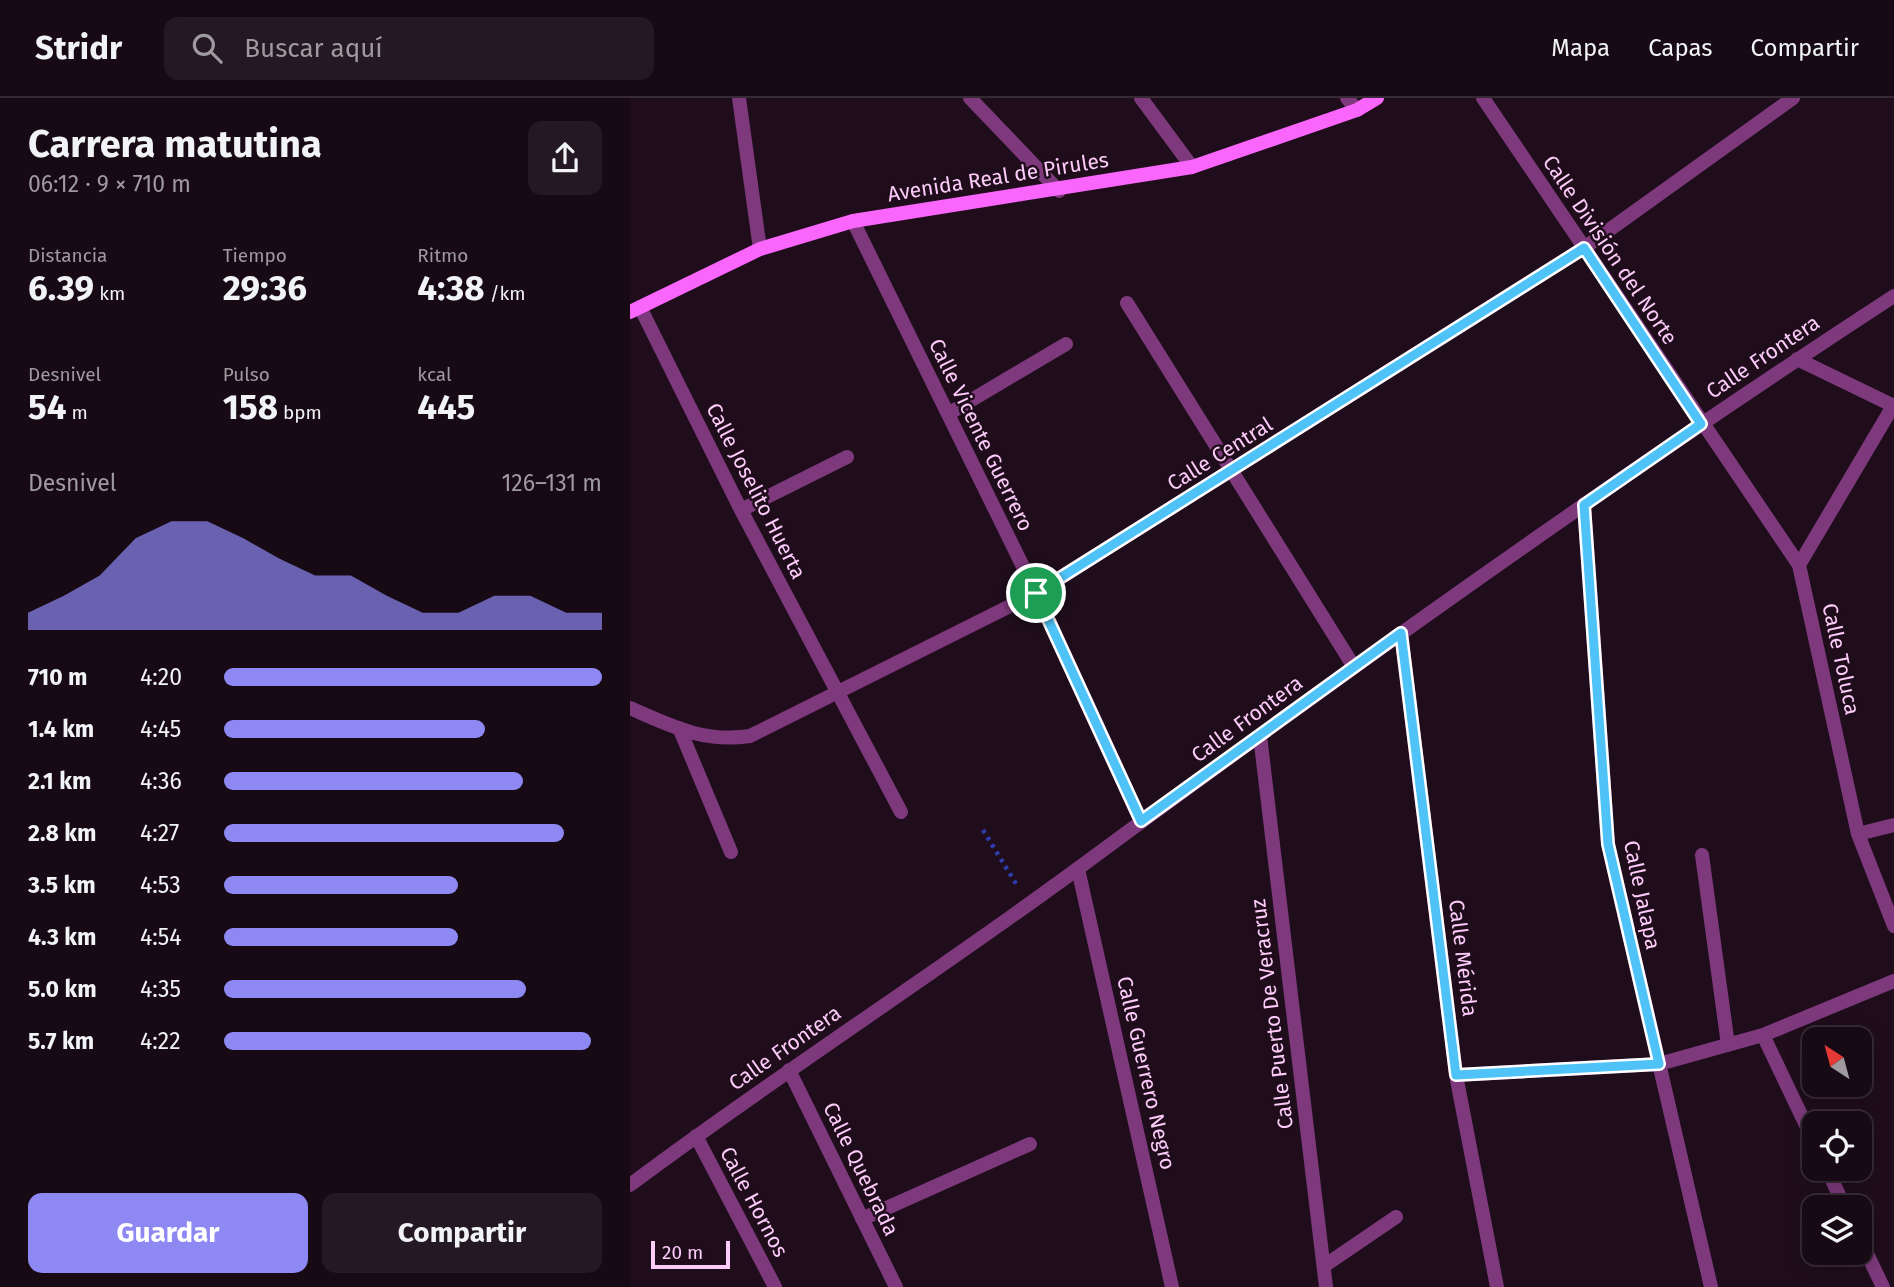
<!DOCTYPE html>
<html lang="es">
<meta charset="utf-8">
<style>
:root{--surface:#170a15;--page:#241822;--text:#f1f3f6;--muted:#9e9aa0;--line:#362b34;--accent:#8e88f3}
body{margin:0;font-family:"Fira Sans",sans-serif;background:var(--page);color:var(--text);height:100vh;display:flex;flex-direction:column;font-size:26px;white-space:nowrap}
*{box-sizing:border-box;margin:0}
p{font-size:23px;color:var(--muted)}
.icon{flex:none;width:38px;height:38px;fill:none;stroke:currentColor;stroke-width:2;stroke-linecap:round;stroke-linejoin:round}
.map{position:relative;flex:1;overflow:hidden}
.panel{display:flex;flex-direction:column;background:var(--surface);width:630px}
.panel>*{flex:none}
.needle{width:46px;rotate:324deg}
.fabs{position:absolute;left:1172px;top:929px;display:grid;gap:14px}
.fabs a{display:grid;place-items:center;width:70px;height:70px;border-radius:14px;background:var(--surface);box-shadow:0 4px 18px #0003,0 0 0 2px var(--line);font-size:35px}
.scale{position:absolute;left:21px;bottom:18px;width:79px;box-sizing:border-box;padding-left:7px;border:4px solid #feccfa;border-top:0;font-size:19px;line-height:24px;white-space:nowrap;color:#feccfa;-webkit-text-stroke:5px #1f0d1c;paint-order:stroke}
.pin{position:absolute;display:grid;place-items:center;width:60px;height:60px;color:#fff;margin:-30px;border:4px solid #fff;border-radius:50%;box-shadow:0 2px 7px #0007}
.round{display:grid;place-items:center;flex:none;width:74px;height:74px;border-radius:14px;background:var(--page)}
.headline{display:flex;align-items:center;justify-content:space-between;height:119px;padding:0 28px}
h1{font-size:38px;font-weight:700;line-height:52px}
.metrics{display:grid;grid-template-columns:repeat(3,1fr);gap:10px;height:119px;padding:7px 28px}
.metrics div{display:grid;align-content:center}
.metrics b{font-size:35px;font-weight:700}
.metrics small{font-size:19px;font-weight:400}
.metrics p{font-size:19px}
.chart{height:196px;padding:14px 28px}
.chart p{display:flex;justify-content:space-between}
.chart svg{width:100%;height:126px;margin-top:7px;fill:var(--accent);opacity:.7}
.action{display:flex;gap:14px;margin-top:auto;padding:14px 28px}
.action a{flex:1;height:80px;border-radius:14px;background:var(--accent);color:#fff;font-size:28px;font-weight:700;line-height:80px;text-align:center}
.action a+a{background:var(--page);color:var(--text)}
ul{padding:0 28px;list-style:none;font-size:23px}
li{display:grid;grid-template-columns:112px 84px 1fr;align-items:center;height:52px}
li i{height:18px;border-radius:9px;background:var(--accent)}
header{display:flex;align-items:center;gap:42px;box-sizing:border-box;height:98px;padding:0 35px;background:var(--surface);border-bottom:2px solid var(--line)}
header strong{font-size:33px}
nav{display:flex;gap:38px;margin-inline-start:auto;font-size:24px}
.search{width:490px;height:63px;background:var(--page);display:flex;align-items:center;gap:18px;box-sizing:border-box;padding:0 24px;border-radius:14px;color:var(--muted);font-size:26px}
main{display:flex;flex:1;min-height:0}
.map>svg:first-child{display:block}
</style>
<header>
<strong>Stridr</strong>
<div class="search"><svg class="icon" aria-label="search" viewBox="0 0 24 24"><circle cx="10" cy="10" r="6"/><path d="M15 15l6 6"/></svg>Buscar aquí</div>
<nav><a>Mapa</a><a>Capas</a><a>Compartir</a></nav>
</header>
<main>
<section class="panel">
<div class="headline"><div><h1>Carrera matutina</h1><p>06:12 · 9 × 710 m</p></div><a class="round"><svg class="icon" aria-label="share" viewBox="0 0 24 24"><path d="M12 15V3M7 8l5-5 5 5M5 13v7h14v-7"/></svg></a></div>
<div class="metrics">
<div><p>Distancia</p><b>6.39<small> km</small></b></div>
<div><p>Tiempo</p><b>29:36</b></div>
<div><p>Ritmo</p><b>4:38<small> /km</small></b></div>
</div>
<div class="metrics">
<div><p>Desnivel</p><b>54<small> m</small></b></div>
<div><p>Pulso</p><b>158<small> bpm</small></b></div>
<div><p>kcal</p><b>445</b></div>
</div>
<div class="chart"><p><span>Desnivel</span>126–131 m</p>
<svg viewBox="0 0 160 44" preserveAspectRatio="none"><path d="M0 44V38L10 32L20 25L30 12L40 6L50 6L60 12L70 19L80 25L90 25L100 32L110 38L120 38L130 32L140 32L150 38L160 38V44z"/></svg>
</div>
<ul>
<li><b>710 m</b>4:20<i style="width:100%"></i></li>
<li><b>1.4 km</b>4:45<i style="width:69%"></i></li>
<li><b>2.1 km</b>4:36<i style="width:79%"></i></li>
<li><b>2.8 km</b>4:27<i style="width:90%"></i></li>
<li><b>3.5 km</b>4:53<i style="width:62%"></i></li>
<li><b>4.3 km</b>4:54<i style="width:62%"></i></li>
<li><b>5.0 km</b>4:35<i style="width:80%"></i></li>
<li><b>5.7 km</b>4:22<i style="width:97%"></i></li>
</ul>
<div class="action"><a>Guardar</a><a>Compartir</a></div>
</section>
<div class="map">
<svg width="1264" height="1189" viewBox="0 0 1264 1189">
<rect width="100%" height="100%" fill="#1f0d1c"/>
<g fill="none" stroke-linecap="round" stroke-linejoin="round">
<path stroke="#303cad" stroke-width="4.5" stroke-dasharray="3.5 5" stroke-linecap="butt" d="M353,732L388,789"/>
<path stroke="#7d397c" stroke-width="14" d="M109,0L130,151
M340,0L429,93
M511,0L562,69
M717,0L727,12
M853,0L1169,467L1228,736L1264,828
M223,123L406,495L511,723
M497,205L724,569
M10,209L111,412L271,714
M1167,261L1264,308
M318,316L436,246
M954,406L978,746L1081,1189
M111,412L217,359
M1169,467L1263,308
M771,535L826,977L867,1189
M0,610C41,628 74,645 120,638L406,495L954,150L1163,0
M50,632L101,754
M630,638L696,1189
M1228,736L1264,727
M1072,757L1098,947
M448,771L542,1189
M1133,937L1185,1046
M159,972L266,1189
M826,977L1029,966L1133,937L1264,883
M66,1038L145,1189
M1197,1071L1215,1110
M0,1087C147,977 302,878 450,769C717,572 986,379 1264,198
M232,1121L400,1046
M1230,1141L1253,1189
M694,1168L766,1119"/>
<path stroke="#fa65fb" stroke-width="14" d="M0,214L130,151L223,123L562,69L727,12L747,0"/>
</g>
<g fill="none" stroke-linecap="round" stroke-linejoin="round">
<g stroke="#fff" stroke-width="14">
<path id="route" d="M954,150L1071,326L954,407L978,746L1029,966L826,977L771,535L511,723L406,495Z"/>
</g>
<use href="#route" stroke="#4fc3f7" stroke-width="9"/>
</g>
<g text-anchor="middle" stroke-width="5" stroke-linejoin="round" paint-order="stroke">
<g font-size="21" fill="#feccfa" stroke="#1f0d1c">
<text transform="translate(368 79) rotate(-9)" y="7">Avenida Real de Pirules</text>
<text transform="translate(980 152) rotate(56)" y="7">Calle División del Norte</text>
<text transform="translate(1133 259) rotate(-34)" y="7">Calle Frontera</text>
<text transform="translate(351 337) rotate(64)" y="7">Calle Vicente Guerrero</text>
<text transform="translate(590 356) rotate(-32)" y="7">Calle Central</text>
<text transform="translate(126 393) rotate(63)" y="7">Calle Joselito Huerta</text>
<text transform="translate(1211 561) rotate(78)" y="7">Calle Toluca</text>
<text transform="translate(617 621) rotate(-36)" y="7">Calle Frontera</text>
<text transform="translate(1012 797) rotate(78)" y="7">Calle Jalapa</text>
<text transform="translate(833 860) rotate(83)" y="7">Calle Mérida</text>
<text transform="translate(642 916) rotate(-97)" y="7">Calle Puerto De Veracruz</text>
<text transform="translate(155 950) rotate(-35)" y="7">Calle Frontera</text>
<text transform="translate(516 975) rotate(77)" y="7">Calle Guerrero Negro</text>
<text transform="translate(231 1071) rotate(64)" y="7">Calle Quebrada</text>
<text transform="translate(124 1104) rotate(62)" y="7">Calle Hornos</text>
</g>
</g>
</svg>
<div class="fabs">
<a><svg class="needle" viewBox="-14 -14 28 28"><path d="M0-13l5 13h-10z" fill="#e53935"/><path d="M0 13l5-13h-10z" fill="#9e9aa0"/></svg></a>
<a><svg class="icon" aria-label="locate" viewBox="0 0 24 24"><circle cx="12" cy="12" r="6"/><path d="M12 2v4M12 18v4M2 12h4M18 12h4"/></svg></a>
<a><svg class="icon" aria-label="layers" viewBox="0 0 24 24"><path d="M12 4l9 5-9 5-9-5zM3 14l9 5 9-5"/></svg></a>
</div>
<div class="scale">20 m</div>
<div class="pin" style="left:406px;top:495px;background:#1e9e55"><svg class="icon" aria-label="arrive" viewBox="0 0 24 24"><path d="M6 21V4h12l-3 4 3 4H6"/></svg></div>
</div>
</main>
